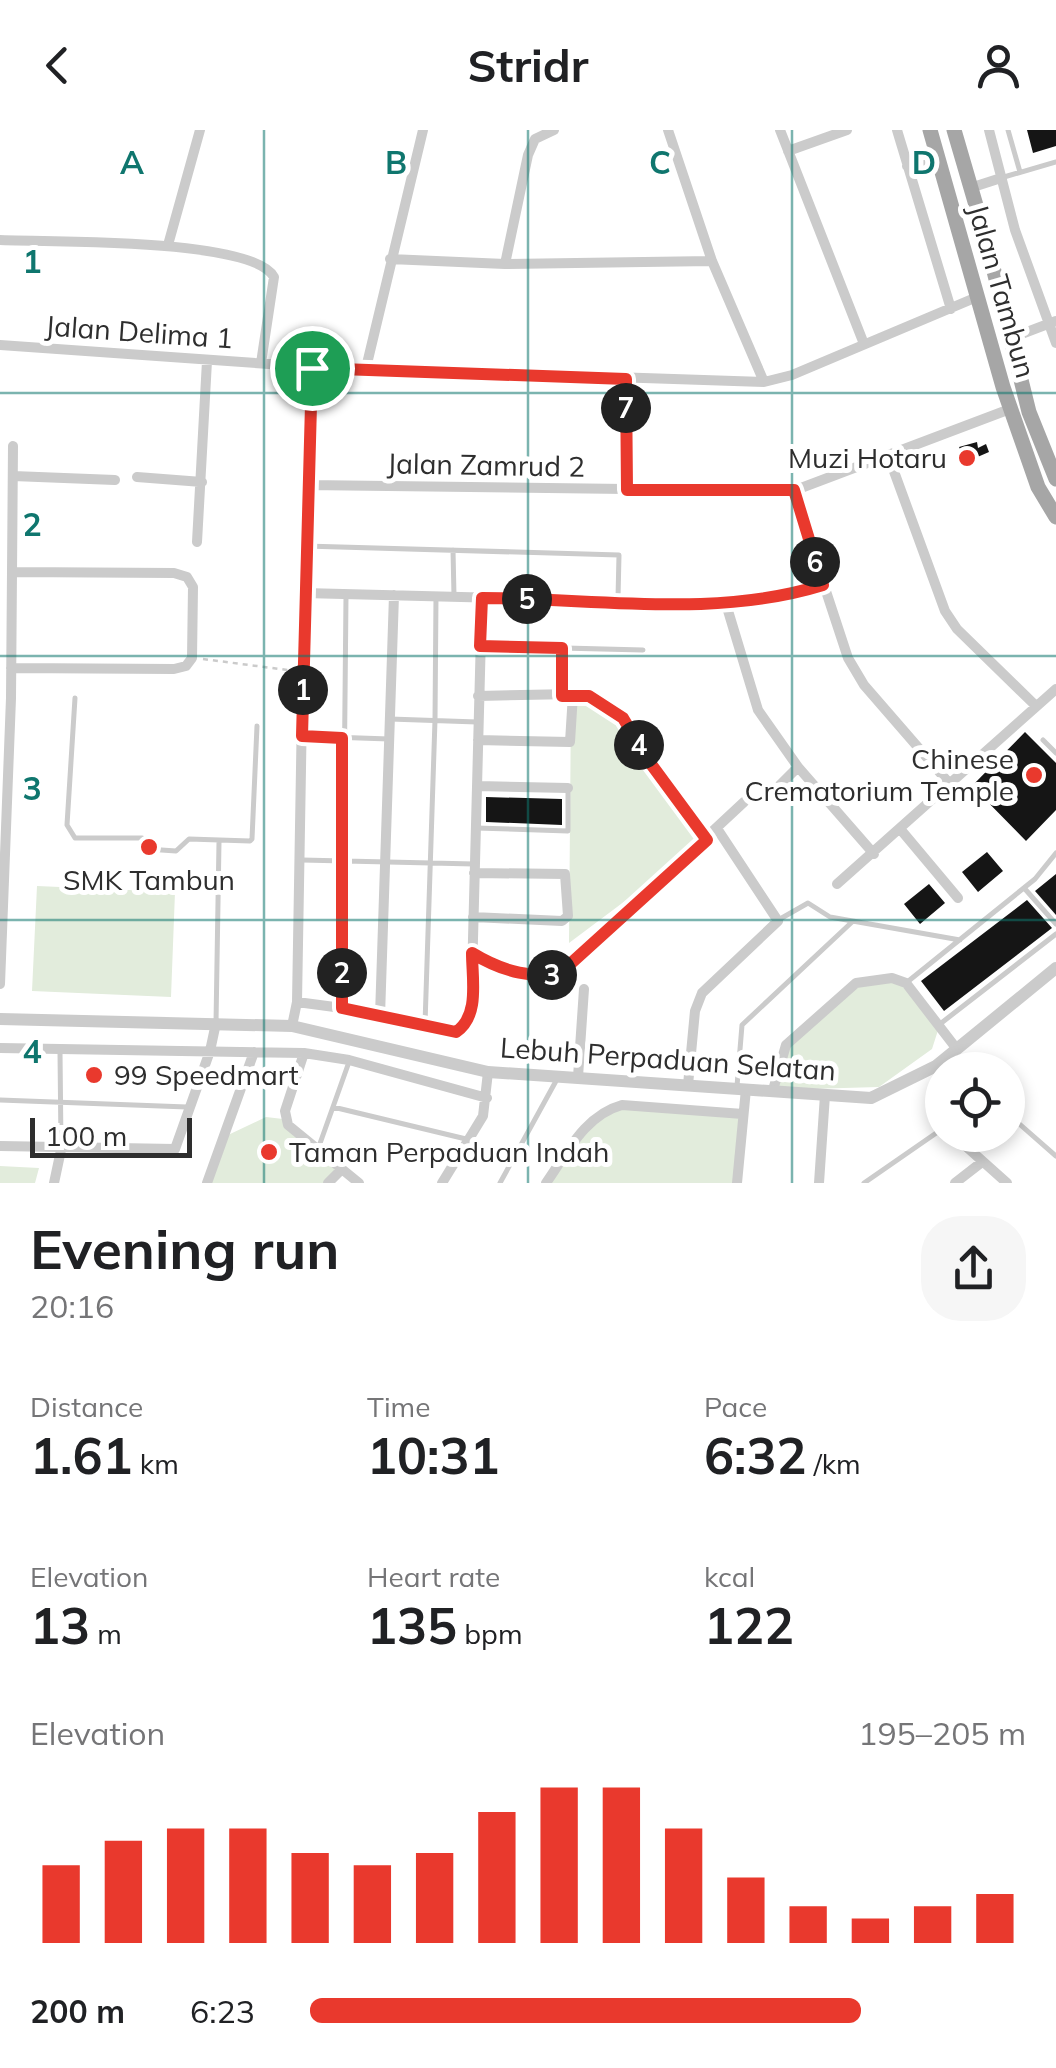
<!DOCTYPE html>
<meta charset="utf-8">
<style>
:root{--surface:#fff;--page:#f6f6f6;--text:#202124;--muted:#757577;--accent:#e9392d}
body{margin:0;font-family:Mulish,sans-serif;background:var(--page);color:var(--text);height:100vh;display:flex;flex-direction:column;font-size:38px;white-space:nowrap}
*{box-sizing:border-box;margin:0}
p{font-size:32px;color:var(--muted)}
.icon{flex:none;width:55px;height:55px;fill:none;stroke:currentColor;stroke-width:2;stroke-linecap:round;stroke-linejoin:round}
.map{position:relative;height:1053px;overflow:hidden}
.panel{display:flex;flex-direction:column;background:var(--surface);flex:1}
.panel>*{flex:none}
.fabs{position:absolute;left:925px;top:922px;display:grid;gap:20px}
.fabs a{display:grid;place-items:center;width:100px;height:100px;border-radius:50%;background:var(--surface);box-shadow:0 5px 15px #0003;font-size:50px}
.scale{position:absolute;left:30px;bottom:25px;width:162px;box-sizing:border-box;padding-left:10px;border:5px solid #2e2e2e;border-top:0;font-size:28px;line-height:35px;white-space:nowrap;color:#2e2e2e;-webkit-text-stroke:8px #fff;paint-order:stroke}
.pin{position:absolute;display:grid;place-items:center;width:85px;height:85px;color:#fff;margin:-42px;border:5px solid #fff;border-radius:50%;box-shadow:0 2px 10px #0007}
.km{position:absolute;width:50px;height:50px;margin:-25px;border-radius:50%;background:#222;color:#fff;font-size:28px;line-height:50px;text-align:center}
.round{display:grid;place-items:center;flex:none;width:105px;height:105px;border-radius:40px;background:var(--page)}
.headline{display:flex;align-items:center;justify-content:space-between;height:170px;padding:0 30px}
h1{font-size:55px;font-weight:700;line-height:75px}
.figures{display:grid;grid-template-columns:repeat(3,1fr);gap:15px;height:170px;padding:10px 30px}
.figures div{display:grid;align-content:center}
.figures b{font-size:50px;font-weight:700}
.figures small{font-size:28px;font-weight:400}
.figures p{font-size:28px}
.chart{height:280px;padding:20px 30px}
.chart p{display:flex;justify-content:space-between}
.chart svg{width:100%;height:180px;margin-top:10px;stroke:var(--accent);stroke-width:6}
ul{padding:0 30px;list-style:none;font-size:32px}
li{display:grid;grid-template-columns:160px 120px 1fr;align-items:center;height:75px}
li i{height:25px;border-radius:12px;background:var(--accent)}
header{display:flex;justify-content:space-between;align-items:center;height:130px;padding:0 30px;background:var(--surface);font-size:45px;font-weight:700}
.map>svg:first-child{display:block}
</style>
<header><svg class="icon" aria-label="back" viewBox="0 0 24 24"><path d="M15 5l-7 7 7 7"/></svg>Stridr<svg class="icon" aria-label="person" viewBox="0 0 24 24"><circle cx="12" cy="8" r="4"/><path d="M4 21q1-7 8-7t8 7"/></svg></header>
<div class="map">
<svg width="1056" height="1053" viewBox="0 0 1056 1053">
<rect width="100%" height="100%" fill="#fff"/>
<path fill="#e2ecdc" d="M582,566L623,588L701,714L569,813L571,570Z
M37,756L175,762L171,867L32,861Z
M856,853H906L940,894L932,919L879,957L773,960L786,915Z
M607,979L743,984L735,1053H543Z
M266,987L283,989L337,1039L324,1053H211L228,1005Z
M0,1036L39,1038L35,1053H0Z"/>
<path fill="#151515" d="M1027,0H1056V16L1033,23Z
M977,312L978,318L986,314L989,322L966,332L959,317Z
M1025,602L1056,633V680L1026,711L972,656Z
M486,667L562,669V695L486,692Z
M987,722L1003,741L978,762L962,742Z
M1056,744V785L1035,761Z
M929,754L945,773L920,794L904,774Z
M1027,770L1052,798L944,881L921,851Z"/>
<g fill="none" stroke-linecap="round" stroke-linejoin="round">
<path stroke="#cbcbcb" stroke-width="2.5" stroke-dasharray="5 5" stroke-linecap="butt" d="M203,529L295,541"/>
<path stroke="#cbcbcb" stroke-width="5" d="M1008,0L1020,42
M1004,47L1056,32
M305,416L619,425L618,468
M453,420L454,466
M483,516L643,520
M561,563L562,519
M75,568L67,695L75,708H142L147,719L176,721L189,709L250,711L252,709L257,596
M390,589L477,592
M302,606L389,609
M1043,610L1056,623
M476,698L568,701V661
M302,730L474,734
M1025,759L1056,794
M780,789L808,773L830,787L960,810
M906,853L1035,749L1056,723
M342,878L346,466
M216,893L219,712
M425,894L435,590L436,466
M940,894L1056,804
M60,922L61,1016
M737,956L742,895L852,792
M0,970L187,977
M333,977L466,1009
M1008,984L1056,1026
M318,1019L349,932
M500,1053L556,951
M864,1053L942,999"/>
<path stroke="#cbcbcb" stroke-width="10" d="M668,0L712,131L764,252
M780,0L864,214
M897,0L951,179
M989,0L1015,100L1056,213
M788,21L847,0
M907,36L940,34
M970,58L1001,48
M0,110C48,112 253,108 274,147L261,233
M168,115L200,0
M390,129L505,134L712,131
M505,134L528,25L535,9L554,0
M1011,208L1056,191
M0,215L312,237L764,252L792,245L977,167
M366,238L423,0
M626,249L627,360
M888,325L945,481L957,499L1036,576
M13,346L115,350
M137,347L202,352
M307,355L793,361L1010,279
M793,361L848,528L864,555L949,653
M197,412L207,231
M304,463L726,474L784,467L823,455
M726,474L758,580L798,637L874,724
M11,538L174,539L186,536L192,528L193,457L187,447L174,443L12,442
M478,566L573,564L589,566L603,575L623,588L648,630L707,710
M478,610L570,612L573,564
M478,656L568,658
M769,666L798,637
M901,700L958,768
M837,754L1056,559
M473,787L562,791L568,786L565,744L474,743
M472,823C500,840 538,854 568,836L744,672
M0,854L11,568L13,316
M297,872L342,878L456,902L466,896L471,885L482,467
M380,886L394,465
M292,896L297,872L304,463L312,237
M0,918L304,923L349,930L487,968
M304,923L285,981L288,995L359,1053
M578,947L584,859
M688,955L695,881L702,863L778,791L718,700
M773,960L786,915L856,853L892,848L906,853L956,918
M960,1011L1007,1053
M0,1016L175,1019L210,921L216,893
M54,1053L61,1020
M207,1053L254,922
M328,1053L342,1039
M442,1053L483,986L488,942
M546,1053C567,1023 585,985 622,975L743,984
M737,1053L746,959
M819,1053L825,965
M955,1053L982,1032"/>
<path stroke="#cbcbcb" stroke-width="12" d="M0,889L292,896L488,942L871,968L936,936L1056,838"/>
<path stroke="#a6a6a6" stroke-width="15" d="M930,0L1003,257L1038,357L1056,387
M954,0L987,113L1029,282L1056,349"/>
</g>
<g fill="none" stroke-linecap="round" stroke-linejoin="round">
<g stroke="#fff" stroke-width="20">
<path id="route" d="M312,238L626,249L627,360H794L823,455C713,489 595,468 482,468L480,516L562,518V566H589L623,588L648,630L707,710L568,836C538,854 500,840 472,823C472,849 480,886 456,902L342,878V608L302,606Z"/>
</g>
<use href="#route" stroke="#e9392d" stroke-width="12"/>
</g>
<path fill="none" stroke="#0f766e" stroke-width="2.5" stroke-opacity="0.55" d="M264,0V1053M528,0V1053M792,0V1053M0,263H1056M0,526H1056M0,790H1056"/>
<g fill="#e9392d" stroke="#fff" stroke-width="4">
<circle cx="967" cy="328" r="10"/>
<circle cx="1034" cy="645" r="10"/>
<circle cx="149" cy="717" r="10"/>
<circle cx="94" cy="945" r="10"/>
<circle cx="269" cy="1022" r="10"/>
</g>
<g text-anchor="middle" stroke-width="10" stroke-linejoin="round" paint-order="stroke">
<g font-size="28" fill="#2e2e2e" stroke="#fff">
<text transform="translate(1002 161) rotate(74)" y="10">Jalan Tambun</text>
<text transform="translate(139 202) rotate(4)" y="10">Jalan Delima 1</text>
<text transform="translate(486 335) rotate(1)" y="10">Jalan Zamrud 2</text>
<text transform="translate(668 929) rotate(4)" y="10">Lebuh Perpaduan Selatan</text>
</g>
<g font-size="28" fill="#2e2e2e" stroke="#fff" text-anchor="end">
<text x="947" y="338">Muzi Hotaru</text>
<text x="1014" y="639">Chinese<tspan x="1014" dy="32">Crematorium Temple</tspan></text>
<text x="149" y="760" text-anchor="middle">SMK Tambun</text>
<text x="114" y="955" text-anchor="start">99 Speedmart</text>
<text x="289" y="1032" text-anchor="start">Taman Perpaduan Indah</text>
</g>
</g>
<g font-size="32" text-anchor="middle" font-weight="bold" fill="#0f766e" stroke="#fff" stroke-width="10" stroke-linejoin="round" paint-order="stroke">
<text x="132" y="44">A</text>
<text x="396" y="44">B</text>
<text x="660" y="44">C</text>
<text x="924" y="44">D</text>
<text x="32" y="143">1</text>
<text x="32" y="406">2</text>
<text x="32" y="670">3</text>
<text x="32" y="933">4</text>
</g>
</svg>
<div class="fabs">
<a><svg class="icon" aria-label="locate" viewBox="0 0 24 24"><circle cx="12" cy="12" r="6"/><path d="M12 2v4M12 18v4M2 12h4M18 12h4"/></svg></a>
</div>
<div class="scale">100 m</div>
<div class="pin" style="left:312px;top:238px;background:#1e9e55"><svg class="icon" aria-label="arrive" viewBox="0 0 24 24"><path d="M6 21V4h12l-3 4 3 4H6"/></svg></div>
<b class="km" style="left:303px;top:560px">1</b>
<b class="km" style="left:342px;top:843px">2</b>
<b class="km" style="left:552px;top:845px">3</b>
<b class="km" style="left:639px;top:615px">4</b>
<b class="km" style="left:527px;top:469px">5</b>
<b class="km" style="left:815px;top:432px">6</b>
<b class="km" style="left:626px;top:278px">7</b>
</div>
<section class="panel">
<div class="headline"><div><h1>Evening run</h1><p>20:16</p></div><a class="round"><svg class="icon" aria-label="share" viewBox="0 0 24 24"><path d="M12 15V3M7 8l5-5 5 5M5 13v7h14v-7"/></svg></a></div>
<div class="figures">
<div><p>Distance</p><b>1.61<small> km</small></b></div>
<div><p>Time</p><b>10:31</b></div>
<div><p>Pace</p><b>6:32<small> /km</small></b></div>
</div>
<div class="figures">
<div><p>Elevation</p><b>13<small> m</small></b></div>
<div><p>Heart rate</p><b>135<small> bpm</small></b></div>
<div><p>kcal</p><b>122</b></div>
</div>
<div class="chart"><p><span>Elevation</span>195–205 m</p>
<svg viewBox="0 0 160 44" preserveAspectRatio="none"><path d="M5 44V25M15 44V19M25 44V16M35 44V16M45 44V22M55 44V25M65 44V22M75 44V12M85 44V6M95 44V6M105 44V16M115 44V28M125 44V35M135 44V38M145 44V35M155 44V32"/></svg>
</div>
<ul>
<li><b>200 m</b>6:23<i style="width:77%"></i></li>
</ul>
</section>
